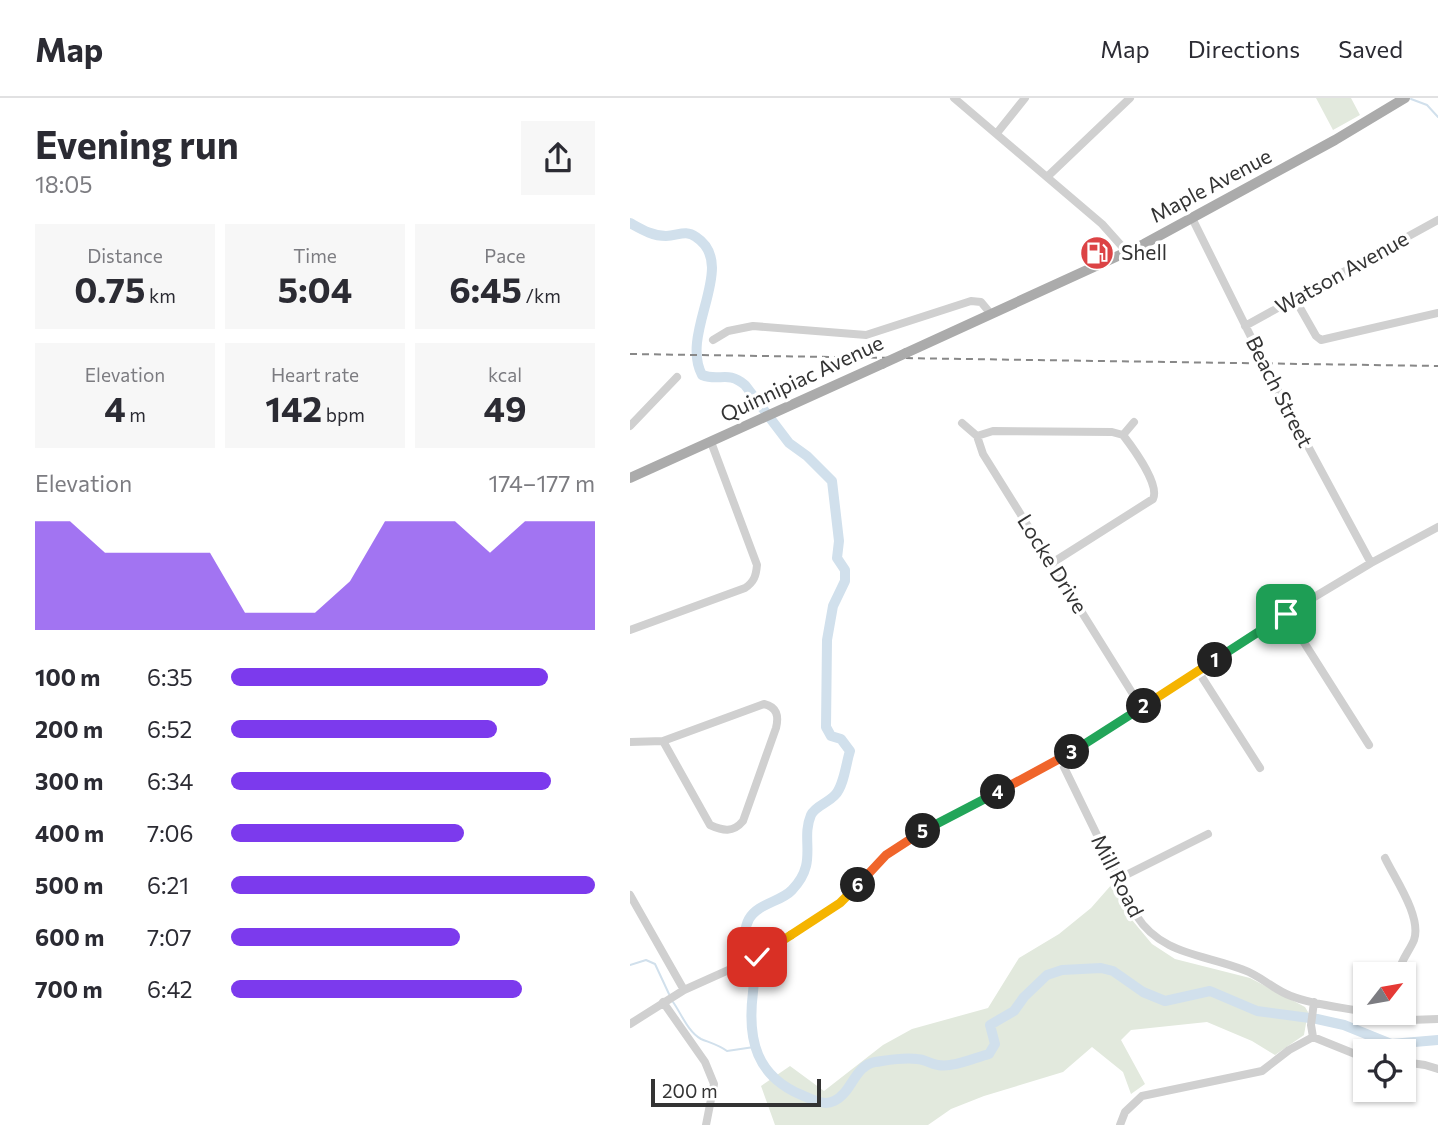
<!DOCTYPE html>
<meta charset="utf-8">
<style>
:root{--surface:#fff;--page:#f7f7f7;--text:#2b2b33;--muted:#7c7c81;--line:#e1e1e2;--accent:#7c3aed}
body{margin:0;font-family:Commissioner,sans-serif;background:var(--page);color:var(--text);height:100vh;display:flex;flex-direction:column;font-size:26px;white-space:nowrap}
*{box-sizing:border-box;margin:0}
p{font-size:23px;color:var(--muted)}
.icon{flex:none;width:38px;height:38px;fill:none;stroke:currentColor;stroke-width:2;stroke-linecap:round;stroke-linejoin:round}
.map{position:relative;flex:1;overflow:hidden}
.panel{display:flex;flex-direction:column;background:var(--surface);width:630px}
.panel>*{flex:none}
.needle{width:46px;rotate:59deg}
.buttons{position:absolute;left:723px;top:864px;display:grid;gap:14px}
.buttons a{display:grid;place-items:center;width:63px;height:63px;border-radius:0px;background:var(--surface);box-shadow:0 2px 5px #0004;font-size:35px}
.scale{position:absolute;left:21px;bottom:18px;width:170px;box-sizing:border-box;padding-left:7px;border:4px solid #333;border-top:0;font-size:19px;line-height:24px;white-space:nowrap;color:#333;-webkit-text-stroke:5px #fff;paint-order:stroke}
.pin{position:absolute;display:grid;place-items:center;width:60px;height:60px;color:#fff;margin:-30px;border-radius:14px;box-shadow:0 4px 10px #0006}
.km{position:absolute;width:35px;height:35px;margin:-18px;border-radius:50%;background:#222;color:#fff;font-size:19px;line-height:35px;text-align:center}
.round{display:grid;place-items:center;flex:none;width:74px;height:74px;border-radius:0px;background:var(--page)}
.headline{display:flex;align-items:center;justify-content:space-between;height:119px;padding:0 35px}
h1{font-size:38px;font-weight:700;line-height:52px}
.stats{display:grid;grid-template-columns:repeat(3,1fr);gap:10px;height:119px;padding:7px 35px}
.stats div{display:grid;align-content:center;border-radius:0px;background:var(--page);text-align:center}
.stats b{font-size:35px;font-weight:700}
.stats small{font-size:19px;font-weight:400}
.stats p{font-size:19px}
.chart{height:196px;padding:14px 35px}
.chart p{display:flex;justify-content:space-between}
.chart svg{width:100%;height:126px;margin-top:7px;fill:var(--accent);opacity:.7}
ul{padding:0 35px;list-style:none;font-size:23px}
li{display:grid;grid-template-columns:112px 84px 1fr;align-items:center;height:52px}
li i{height:18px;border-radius:9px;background:var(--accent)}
header{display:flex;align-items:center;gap:42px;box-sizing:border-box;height:98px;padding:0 35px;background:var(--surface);border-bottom:2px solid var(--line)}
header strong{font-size:33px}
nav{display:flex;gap:38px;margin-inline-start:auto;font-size:24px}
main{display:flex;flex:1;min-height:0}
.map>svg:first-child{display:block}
</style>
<header>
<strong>Map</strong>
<nav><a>Map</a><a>Directions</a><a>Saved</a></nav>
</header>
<main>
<section class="panel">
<div class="headline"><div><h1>Evening run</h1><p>18:05</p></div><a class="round"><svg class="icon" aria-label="share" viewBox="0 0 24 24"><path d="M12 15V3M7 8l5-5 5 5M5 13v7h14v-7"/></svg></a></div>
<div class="stats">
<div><p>Distance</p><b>0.75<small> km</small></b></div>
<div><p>Time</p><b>5:04</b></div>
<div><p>Pace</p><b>6:45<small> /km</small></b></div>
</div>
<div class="stats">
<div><p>Elevation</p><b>4<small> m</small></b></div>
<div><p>Heart rate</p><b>142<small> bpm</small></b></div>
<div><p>kcal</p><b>49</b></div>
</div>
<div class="chart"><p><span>Elevation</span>174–177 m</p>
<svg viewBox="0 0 160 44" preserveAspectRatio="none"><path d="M0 44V6L10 6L20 17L30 17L40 17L50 17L60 38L70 38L80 38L90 27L100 6L110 6L120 6L130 17L140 6L150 6L160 6V44z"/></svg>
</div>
<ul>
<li><b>100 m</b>6:35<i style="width:87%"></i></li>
<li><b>200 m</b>6:52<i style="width:73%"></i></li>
<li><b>300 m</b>6:34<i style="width:88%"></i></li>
<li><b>400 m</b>7:06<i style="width:64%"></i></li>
<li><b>500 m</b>6:21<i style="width:100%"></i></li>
<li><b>600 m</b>7:07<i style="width:63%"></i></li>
<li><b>700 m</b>6:42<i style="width:80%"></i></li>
</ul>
</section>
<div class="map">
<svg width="808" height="1027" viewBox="0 0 808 1027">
<rect width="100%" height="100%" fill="#fff"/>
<path fill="#e2e9dd" d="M686,0H721L730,17L703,32Z
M483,785L502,822L522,846L545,861L620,880L675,909L678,914L674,937L645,957L622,943L577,924L501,932L491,942L515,986L501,996L493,974L462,949L433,974L354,998L321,1011L298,1027H145L131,988L160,968L194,993L253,947L282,931L358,910L389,860L429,836L461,810Z"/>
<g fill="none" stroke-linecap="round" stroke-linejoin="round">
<path stroke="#d1e0ec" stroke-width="2" d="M781,1L797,7L808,19
M0,867L16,862L25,866L39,896
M43,904C51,915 58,934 71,941C81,945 89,947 97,953L124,949"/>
<path stroke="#d1e0ec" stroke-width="10" d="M0,125C11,131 22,138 36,138C48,138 55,131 66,139C109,167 49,234 72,277C90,284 97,272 115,287L159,345L177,358L202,383L209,443L207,460L215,472V483L203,508L197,542L196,629L201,638L211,641L220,653C216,665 214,688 205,697C198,705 185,708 181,717C170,743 189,764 162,792C151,804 128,805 119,821C110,837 121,852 123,868C125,876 124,886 123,894C117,942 126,979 174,998C183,1002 194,1008 204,1003C222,995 224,968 245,964C259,962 273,959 287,961C294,961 301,966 308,967C323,970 344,960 359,956L365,946L360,927L384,913L394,899L417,877L432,872L471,870L483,873L513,894L535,903L580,893L627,913L687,921L714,927L761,946L808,942"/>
<path stroke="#d0d0d0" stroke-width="8" d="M324,0L472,126L497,154
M367,35L395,0
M417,79L500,0
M562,120L624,245
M665,201L686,238L691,242L808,215
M615,228L808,122
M83,242L98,233L123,228L236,237L341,203L351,204L361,216
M645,287L741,465
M332,325L347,338L353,356L511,609
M0,328L47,279
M347,338L363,333L482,334L493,337L504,324
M422,465L523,401C530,387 503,350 493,337
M656,516L739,647
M0,532L115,490C124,484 126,478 127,467L81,344
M568,573L630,670
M134,606C147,609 149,618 146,630L113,723C103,735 93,733 80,727L33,643Z
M0,644L33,643
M430,661L506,817C531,857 574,856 614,872C631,878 644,892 661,898C684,907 711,909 735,914
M755,760C765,781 792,819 784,842C779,854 770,863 768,877
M488,781L578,736
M0,797L54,892
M33,904L75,964L84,986L76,1027
M684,904L681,927L683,939L735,960
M741,915L780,922L808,921
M0,926L54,892L132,857L210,805L256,757L279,740L430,661L656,516L741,465L808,429
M774,964L795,967L808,971
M490,1027L495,1014L512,998L632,973L659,952L683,939"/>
<path stroke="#ababab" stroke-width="10" d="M276,255L514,146L705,42L775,0
M0,380L252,266"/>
<path stroke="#888" stroke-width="2" stroke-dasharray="7 5" stroke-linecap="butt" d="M0,256L808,268"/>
<path stroke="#d0d0d0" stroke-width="8" d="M624,245L645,287"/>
<path stroke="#ababab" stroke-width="10" d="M252,266L276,255"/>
</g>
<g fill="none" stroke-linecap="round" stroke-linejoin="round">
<g stroke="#fff" stroke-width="14">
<path id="split-1" d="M585,562L656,516"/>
</g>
<g stroke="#fff" stroke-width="14">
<path id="split-2" d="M514,608L585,562"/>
</g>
<g stroke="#fff" stroke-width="14">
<path id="split-3" d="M442,654L514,608"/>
</g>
<g stroke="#fff" stroke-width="14">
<path id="split-4" d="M368,694L442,654"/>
</g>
<g stroke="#fff" stroke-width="14">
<path id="split-5" d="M293,733L368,694"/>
</g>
<g stroke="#fff" stroke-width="14">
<path id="split-6" d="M228,787L256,757L293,733"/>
</g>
<g stroke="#fff" stroke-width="14">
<path id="split-7" d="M161,837L210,805L228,787"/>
</g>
<g stroke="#fff" stroke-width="14">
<path id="split-8" d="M127,859L161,837"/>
</g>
<use href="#split-1" stroke="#22a559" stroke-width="9"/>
<use href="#split-2" stroke="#f5b400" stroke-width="9"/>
<use href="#split-3" stroke="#22a559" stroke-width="9"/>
<use href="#split-4" stroke="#f0652b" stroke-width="9"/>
<use href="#split-5" stroke="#22a559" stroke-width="9"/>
<use href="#split-6" stroke="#f0652b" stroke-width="9"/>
<use href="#split-7" stroke="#f5b400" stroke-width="9"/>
<use href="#split-8" stroke="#f5b400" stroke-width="9"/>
</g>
<defs>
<g id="fuel-disc" transform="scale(1.75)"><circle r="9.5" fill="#dc4345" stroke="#fff"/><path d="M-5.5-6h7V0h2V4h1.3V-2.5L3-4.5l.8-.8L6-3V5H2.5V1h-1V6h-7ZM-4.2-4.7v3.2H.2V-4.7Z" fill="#fff"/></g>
</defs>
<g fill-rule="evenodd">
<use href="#fuel-disc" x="467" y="155"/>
</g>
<g text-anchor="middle" stroke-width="7" stroke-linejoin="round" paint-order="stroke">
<g font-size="21" fill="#333" stroke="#fff">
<text transform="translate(581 88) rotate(-28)" y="7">Maple Avenue</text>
<text transform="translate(712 175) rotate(-29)" y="7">Watson Avenue</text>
<text transform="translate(172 281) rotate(-25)" y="7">Quinnipiac Avenue</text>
<text transform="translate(649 294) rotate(63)" y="7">Beach Street</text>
<text transform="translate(422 466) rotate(58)" y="7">Locke Drive</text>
<text transform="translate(487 778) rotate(63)" y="7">Mill Road</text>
</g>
<g font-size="21" fill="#333" stroke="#fff" text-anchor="start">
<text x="491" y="162">Shell</text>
</g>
</g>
</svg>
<div class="buttons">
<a><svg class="needle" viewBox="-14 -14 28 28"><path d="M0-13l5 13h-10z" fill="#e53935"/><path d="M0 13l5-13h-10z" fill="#7c7c81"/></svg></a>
<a><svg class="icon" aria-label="locate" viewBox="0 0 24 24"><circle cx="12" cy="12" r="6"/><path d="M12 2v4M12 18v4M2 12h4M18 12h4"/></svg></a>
</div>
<div class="scale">200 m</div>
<div class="pin" style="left:656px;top:516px;background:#1e9e55"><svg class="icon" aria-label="arrive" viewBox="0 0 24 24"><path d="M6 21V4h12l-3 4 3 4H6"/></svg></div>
<div class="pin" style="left:127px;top:859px;background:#d93025"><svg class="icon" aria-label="check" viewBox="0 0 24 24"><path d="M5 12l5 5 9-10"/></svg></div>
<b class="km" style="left:585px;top:562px">1</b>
<b class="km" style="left:514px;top:608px">2</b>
<b class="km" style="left:442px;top:654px">3</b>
<b class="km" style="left:368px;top:694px">4</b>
<b class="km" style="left:293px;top:733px">5</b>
<b class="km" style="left:228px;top:787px">6</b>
</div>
</main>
